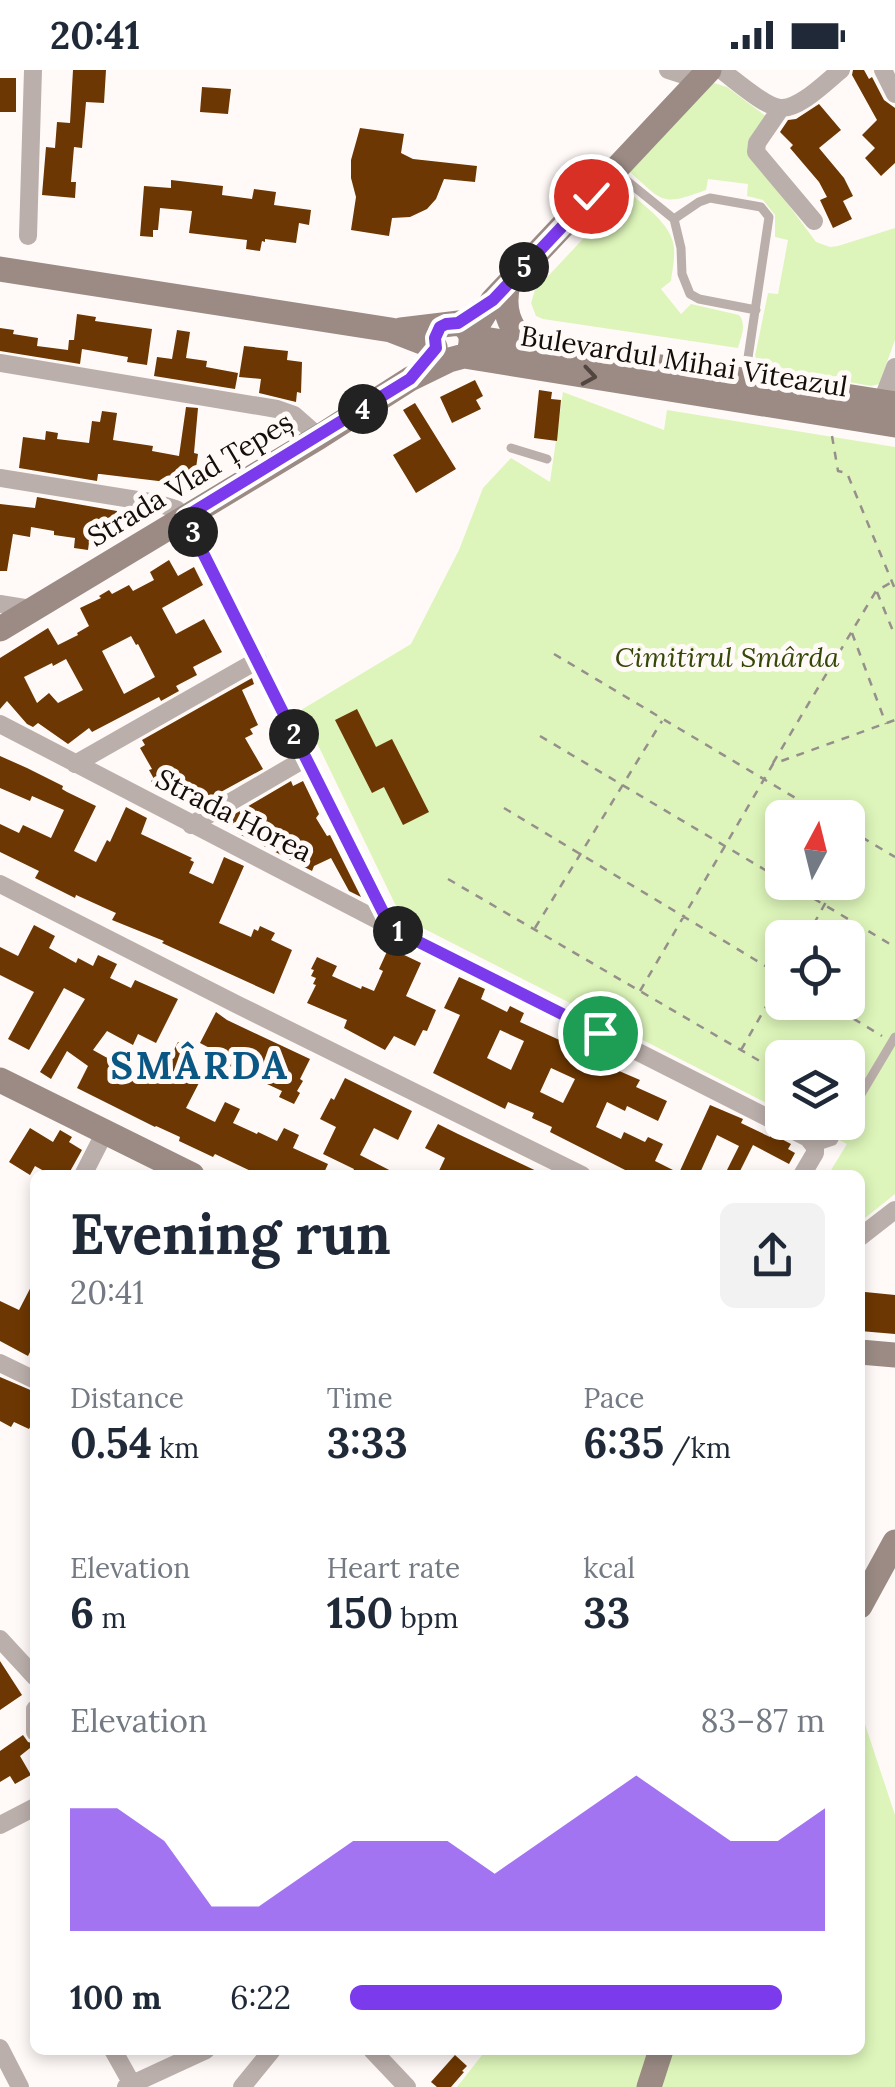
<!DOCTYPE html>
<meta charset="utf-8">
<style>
:root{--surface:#fff;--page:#f2f2f3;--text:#1f2937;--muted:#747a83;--accent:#7c3aed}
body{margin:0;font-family:Lora,serif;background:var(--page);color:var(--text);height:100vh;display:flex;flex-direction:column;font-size:38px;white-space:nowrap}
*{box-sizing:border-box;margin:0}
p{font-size:32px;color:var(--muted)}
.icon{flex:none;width:55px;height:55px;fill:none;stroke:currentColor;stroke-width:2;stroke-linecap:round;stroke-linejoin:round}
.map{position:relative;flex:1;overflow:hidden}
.details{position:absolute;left:30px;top:1100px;width:835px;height:885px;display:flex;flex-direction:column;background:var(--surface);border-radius:15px;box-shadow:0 5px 15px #0003}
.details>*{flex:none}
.needle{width:65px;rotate:7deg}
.fabs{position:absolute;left:765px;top:730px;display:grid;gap:20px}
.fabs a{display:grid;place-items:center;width:100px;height:100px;border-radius:15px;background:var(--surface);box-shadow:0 5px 15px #0003;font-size:50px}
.pin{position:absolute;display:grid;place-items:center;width:85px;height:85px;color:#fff;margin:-42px;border:5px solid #fff;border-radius:50%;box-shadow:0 2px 10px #0007}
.km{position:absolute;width:50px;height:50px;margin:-25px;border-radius:50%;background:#222;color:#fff;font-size:28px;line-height:50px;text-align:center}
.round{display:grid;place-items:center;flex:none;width:105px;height:105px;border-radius:15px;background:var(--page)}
.overview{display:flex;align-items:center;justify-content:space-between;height:170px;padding:0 40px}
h1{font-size:55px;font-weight:700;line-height:75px}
.metrics{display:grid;grid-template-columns:repeat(3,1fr);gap:15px;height:170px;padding:10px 40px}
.metrics div{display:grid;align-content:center}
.metrics b{font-size:42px;font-weight:700}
.metrics small{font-size:28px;font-weight:400}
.metrics p{font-size:28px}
.chart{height:280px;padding:20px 40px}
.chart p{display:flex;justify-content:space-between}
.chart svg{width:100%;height:180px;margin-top:10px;fill:var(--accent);opacity:.7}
ul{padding:0 40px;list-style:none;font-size:32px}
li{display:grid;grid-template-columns:160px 120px 1fr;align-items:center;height:75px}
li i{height:25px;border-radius:12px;background:var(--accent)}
.status{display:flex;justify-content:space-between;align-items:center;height:70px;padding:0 50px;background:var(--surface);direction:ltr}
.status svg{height:28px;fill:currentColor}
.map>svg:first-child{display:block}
</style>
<div class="status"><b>20:41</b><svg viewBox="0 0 49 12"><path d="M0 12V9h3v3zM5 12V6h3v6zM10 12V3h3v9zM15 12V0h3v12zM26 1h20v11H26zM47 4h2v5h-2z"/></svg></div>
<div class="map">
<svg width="895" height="2017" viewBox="0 0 895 2017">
<rect width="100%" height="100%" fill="#fffaf7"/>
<path fill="#ddf5ba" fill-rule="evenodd" d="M714,13L727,17L767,47L751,84L816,172L830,177L838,176L895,158V270L879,314L871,316L760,296L755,286L768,223L778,224L788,170L775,167V145L763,130L747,126L748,114L708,109L706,120C662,136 664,133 630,102L709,15Z
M628,121C645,137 672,154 674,178C675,189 672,201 671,211L661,219L681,244L691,234L739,245C747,254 741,267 738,278L543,249L536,246L531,233L535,220Z
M563,322L664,360L667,340L895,377V1124L860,1152V1105H828L847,1074L806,1053L848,1052V988H782V1041L405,849L395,834L301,640L411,574L459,480L483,418L511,388L550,412ZM782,748H848V812H782ZM782,868H848V932H782Z
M860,1639L895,1745V2017H457L486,1980H860Z"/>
<path fill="#6c3702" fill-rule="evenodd" d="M73,0H106L104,33L86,32L82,78L74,77L71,112H76L75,128L42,125L46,77L55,78L57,52L70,53Z
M853,0H864L869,9L872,7L884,30L895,38V93L881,106L865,88L875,78L862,65L877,50L852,5Z
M0,8H16V42H0Z
M202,17L231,19L228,44L200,42Z
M819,34L841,60L819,78L844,108L853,126L843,131L852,149L833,158L820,130L827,127L819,112L790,78L793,75L780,62L788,50L796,49Z
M360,58L404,64L401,83L413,89L477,96L475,112L444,109L436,129L427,139L410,147L392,148L389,166L351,160L356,127L351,108V90Z
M171,110L223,116L222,125L252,129L254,119L276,122L274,135L311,140L309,155L299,153L296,173L265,169V172L262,171L260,181L246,179L247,170L189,163L192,141L160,138L158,160H153V167L140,166L144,116L171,118Z
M77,244L96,247L95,251L152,259L147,295L127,292L128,287L82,279L80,294L0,281V258L14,260L13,264L38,268L37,276L68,280L69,270H74Z
M177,260L190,262L186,288L207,291L206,297L238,303L235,319L154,306L157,287L172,289Z
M244,276L288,281L287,290L302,292L301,323L297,322L296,332L259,323L261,309L239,307Z
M475,310L483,326L476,330L481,339L452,353L440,327Z
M539,320L552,322L551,329L561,330L557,371L534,368Z
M415,333L456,399L416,423L393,385L421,369L403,340Z
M186,337L198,338L194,383L198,384L194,412L190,411L189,418H186L184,427L173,425L175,413L100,404H98L97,411L19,398L23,367L45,370L46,361L58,363L57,369L89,373L92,351L100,352L102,341L117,343L113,370L153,376L152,381L179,386Z
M37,427L117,441L113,466L98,463V466L90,465L88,480L74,478L75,468L54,465V461L31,457L30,467L13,464L7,501H0V434L35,438Z
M169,490L178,506L194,497L203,515L162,538L176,564L204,549L222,582L193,597L197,605L176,616L179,621L161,631L159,627L92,662L89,658L68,674L38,653L33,657L27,654L7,631L0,639V588L48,558L58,575L78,565L77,563L89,556L80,538L101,528L99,526L109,520L112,524L129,515L133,521L154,510L150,502ZM131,566L136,575L138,574L155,607L124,624L102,581ZM66,589L83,620L58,633L49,623L37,633L24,607L52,593L53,596Z
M252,608L254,614L242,620L258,655L250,659L253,664L245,668L263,699L197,735L192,728L185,734L171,717L163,722L160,718L157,720L151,711L154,709L149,700L152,699L140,678L145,675L142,670Z
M357,639L376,677L392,669L429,742L403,755L384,717L372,723L335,650Z
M0,686L27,698L63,716L62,719L67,722L96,736L74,781L96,792L107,770L110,772L126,737L147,748L141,764L192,788L190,790L194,792L189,803L213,814L224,787L244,796L219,853L251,867L254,859L258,861L260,856L275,863L271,870L292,880L274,924L162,873L164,871L112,850L116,843L76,825L75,828L35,808L39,801L0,782V754L19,763L23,755L51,768L64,740L32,726L30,731L0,718Z
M291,711L293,716L303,711L319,744L316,748L327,766L330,765L361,827L349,821L331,788L314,796L312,801L258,773L252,766L249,769L237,763L228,748Z
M34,855L55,866L49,878L76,893L78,888L93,896L98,885L117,894L110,908L131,918L135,910L178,929L156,973L138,964L133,975L107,961L93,980L111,990L109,994L134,1007L139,997L150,1003L153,997L163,1002L178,972L195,980L185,1001L201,1009L186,1038L215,1052L225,1032L240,1039L233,1053L257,1064L258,1062L277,1071L284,1058L299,1065L293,1078L328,1094L323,1105H259L215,1084L213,1087L179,1071L180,1067L156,1056L155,1057L77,1018L88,996L67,981L51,1009L40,1002L85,929L64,918L29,980L8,969L34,922L0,905V877L18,886Z
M390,875L401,880L400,883L421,893L406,926L436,940L427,961L423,960L415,976L394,966L385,980L344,958L347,950L307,933L316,915L313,914L316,908L311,906L314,900L311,899L317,887L337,896L332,906L361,919L362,916L374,921L383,901L379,899Z
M459,907L485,919L481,929L507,942L510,936L524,943L520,952L588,983L592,973L603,978L596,991L640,1010L636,1017L667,1031L658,1051L627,1036L625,1041L607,1032L596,1057L621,1069L624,1062L645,1072L648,1067L663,1074L655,1091L679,1103L710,1035L743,1049L741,1053L770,1067L772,1064L791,1074L788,1079L795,1083L789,1094L753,1075L738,1105L727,1100L739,1076L717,1065L699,1105H635L550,1062L552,1057L532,1048L534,1043L508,1032L505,1039L433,1003L460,945L444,938ZM500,960L524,971L511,1000L487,988ZM551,998L575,1009L563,1033L540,1022Z
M216,942L227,950L310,989L300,1009L303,1011L297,1021L300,1023L294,1034L279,1027L282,1021L267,1014L273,1002L239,986L237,987L232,997L218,990L221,984L200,973Z
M345,1008L412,1041L398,1070L374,1058L360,1085L399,1105H351L354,1099L323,1084L336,1057L320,1049L331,1028L334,1030Z
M438,1054L458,1064L545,1105H437L445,1088L425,1078Z
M30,1058L53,1072L60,1060L72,1067L69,1072L82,1080L68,1105H51L35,1096L30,1105L9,1092Z
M35,1209V1272L28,1286L0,1271V1231L19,1240Z
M865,1222L895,1225V1264L860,1261V1237H864Z
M0,1307L35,1322V1348L29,1359L14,1352L11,1357L0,1351Z
M0,1591L22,1625L0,1640Z
M23,1665L28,1672L35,1674L20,1686L31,1705L15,1714L10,1706L0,1712V1681Z
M455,1985L467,1996L462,2001L464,2002L451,2017H437L431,2012Z"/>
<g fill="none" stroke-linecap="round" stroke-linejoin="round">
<path stroke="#968f8c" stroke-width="2.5" stroke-dasharray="8 8" stroke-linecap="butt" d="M832,366L838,401L847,403L895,519
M877,522L895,566
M852,563L886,654
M554,584L829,748
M540,666L782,810
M773,693L876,521L892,512
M504,738L782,906
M848,759L895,787
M848,795L863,769
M448,809L782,1004
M786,812L895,877
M813,812L830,822
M535,858L662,651
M806,868L837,812
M640,921L773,694L895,650
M826,932L882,966
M741,980L782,909"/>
<path stroke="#bbafab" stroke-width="9" d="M616,102L674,149L699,132L710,128L761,137L769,147L745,308
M674,149L681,178L682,204L690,224L699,229L756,240
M511,378L547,389
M848,1046L895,967
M815,1077L833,1071L844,1052"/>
<path stroke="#bbafab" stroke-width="18" d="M668,0L699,10
M721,0C735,10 766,38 781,38C800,39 827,11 841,0
M883,0L895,24
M781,38L757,73L756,82L814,151
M28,166L33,0
M0,293L277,339L294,345L319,367
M882,331L895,297
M0,408L156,433L176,439L185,447L390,857
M0,534L31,539
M0,654L391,857L808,1068L815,1077V1083L802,1105
M75,694L258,590
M191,755L306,688
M0,814L238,935L582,1105
M83,1105L105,1062
M860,1167L895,1140
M0,1293L35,1310
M0,1569L35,1607
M35,1639V1662
M0,1755L35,1737
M0,1978L20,2017
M113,1980L132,2014
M372,1980L407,2017
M126,2017L206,1980
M242,2017L272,1980"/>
<path stroke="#9b8b84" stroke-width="25" d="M0,199L391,260L435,277
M508,214C502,240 509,255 525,275
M401,260L459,253C470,258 473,267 470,278
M471,265L493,230L709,0
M471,267L895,334
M0,559L319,367L410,309L449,290L464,286L895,355
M0,1010L192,1105
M860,1282L895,1285
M860,1536L895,1472
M649,2017L661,1980"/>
</g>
<defs><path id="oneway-chevron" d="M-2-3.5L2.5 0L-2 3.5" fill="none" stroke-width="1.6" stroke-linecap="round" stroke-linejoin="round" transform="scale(2.5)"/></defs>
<use stroke="#514640" href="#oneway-chevron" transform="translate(589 306) rotate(9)"/>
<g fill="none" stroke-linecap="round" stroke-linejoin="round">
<g stroke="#fff" stroke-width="20">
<path id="route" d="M591,126L493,230L458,253L446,254L440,257L435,268L436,278L410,309L185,447L391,858L600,963"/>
</g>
<use href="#route" stroke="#7c3aed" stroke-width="12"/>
</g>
<g text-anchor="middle" stroke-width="10" stroke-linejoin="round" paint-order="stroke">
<g font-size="28" fill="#150d08" stroke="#fffaf7">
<text transform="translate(684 291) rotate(9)" y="10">Bulevardul Mihai Viteazul</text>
<text transform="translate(190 409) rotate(-31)" y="10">Strada Vlad Țepeș</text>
<text transform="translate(234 745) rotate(27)" y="10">Strada Horea</text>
</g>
<g font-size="28" font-style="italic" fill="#344706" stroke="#fffaf7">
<text x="727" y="597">Cimitirul Smârda</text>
</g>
<g font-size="38" font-weight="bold" letter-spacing="2.5" fill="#0b5784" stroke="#fffaf7">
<text x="200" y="1009">SMÂRDA</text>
</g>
</g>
</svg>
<div class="fabs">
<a><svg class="needle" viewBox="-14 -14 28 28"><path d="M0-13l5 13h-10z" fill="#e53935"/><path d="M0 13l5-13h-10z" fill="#747a83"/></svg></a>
<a><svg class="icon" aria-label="locate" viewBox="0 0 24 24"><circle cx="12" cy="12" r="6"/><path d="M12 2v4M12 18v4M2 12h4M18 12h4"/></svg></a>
<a><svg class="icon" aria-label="layers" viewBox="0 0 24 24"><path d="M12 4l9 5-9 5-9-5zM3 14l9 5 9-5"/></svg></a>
</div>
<div class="pin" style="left:600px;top:963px;background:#1e9e55"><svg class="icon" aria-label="arrive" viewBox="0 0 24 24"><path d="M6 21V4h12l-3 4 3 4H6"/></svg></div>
<div class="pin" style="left:591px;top:126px;background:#d93025"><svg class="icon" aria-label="check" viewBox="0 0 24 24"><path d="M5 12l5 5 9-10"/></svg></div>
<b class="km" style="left:398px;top:861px">1</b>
<b class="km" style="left:294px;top:664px">2</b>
<b class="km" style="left:193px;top:462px">3</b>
<b class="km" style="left:363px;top:339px">4</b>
<b class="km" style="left:524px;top:197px">5</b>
<section class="details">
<div class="overview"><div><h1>Evening run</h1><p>20:41</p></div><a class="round"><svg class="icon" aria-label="share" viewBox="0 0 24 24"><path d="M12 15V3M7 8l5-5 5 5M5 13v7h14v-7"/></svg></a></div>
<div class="metrics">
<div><p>Distance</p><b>0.54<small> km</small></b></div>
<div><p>Time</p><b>3:33</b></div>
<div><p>Pace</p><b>6:35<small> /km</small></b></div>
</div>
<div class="metrics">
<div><p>Elevation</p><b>6<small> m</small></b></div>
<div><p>Heart rate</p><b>150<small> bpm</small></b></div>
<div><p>kcal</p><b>33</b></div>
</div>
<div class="chart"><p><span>Elevation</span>83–87 m</p>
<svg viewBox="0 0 160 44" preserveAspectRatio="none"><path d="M0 44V14L10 14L20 22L30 38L40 38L50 30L60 22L70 22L80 22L90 30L100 22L110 14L120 6L130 14L140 22L150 22L160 14V44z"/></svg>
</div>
<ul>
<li><b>100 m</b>6:22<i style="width:91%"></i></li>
</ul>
</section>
</div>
